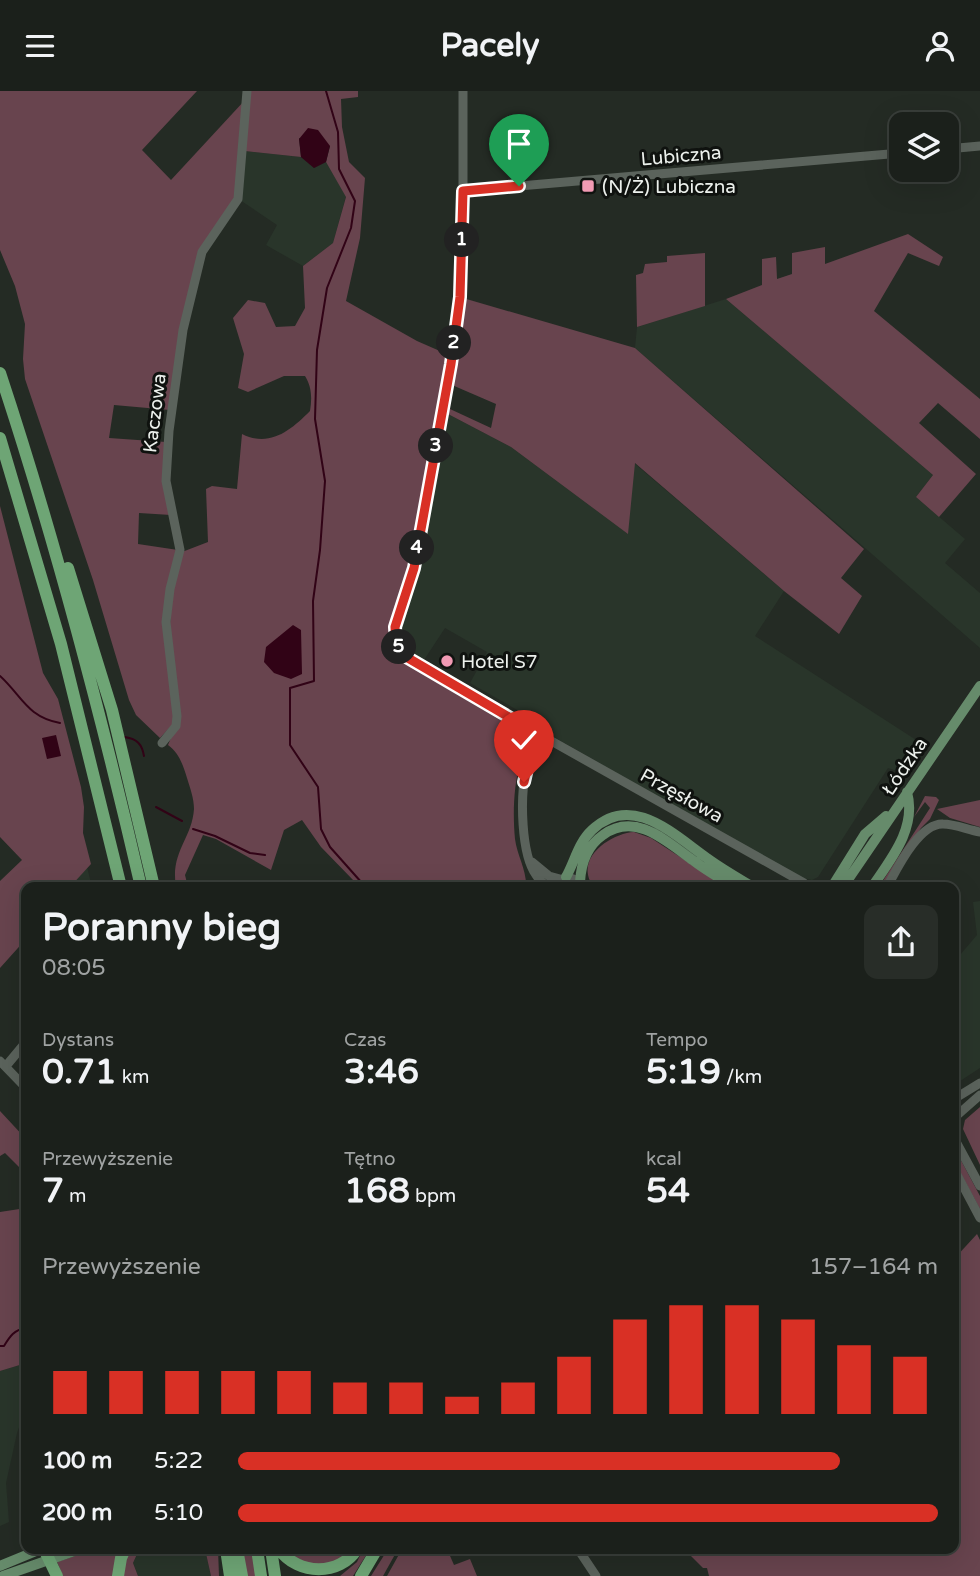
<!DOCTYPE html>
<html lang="pl">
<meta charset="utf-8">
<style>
:root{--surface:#1b201b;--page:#282d28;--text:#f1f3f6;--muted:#a0a3a3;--line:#393e3a;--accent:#d93025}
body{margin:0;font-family:"Varela Round",sans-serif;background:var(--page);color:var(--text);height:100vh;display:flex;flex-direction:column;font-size:26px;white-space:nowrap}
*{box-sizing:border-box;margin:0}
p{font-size:23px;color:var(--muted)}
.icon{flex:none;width:38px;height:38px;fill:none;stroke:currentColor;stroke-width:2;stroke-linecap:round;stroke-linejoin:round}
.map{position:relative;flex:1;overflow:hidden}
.drawer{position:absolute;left:21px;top:791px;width:938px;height:672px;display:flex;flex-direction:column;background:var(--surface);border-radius:14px;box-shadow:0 7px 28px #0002,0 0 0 2px var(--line)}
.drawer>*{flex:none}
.controls{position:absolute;left:889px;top:21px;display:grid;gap:14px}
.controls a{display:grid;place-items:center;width:70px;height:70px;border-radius:14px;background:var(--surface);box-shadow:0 7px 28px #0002,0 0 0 2px var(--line);font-size:35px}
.pin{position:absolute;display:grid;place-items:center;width:60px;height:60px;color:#fff;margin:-72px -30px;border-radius:50% 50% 50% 0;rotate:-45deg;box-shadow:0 0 7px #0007}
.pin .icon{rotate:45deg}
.km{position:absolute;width:35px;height:35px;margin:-18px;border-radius:50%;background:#222;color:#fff;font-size:19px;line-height:35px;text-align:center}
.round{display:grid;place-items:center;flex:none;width:74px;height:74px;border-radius:14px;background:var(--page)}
.overview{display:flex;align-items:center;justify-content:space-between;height:119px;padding:0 21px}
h1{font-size:38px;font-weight:700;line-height:52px}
.figures{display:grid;grid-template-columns:repeat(3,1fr);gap:10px;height:119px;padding:7px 21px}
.figures div{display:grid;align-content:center}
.figures b{font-size:35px;font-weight:700}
.figures small{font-size:19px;font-weight:400}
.figures p{font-size:19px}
.chart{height:196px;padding:14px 21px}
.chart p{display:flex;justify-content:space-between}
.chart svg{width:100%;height:126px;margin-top:7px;stroke:var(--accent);stroke-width:6}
ul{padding:0 21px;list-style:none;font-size:23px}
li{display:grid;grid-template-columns:112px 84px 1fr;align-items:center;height:52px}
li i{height:18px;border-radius:9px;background:var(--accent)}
header{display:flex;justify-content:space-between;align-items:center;height:91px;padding:0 21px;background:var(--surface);font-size:32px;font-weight:700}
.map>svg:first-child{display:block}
</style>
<header><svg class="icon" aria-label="menu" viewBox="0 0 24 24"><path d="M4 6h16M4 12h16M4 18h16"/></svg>Pacely<svg class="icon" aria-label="person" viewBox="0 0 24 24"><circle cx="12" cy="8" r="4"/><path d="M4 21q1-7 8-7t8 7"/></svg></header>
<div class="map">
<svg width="980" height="1485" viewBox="0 0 980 1485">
<rect width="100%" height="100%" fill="#242b24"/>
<path fill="#29352a" d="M245,60L301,66L314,77L326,71L346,105L333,152L303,175L266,154L277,134L240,109Z
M726,208L933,384L916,406L965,448L945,472L980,502V557L635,257L637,236Z
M448,323L511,356L627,442L634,372L784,500L755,545L927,656L910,684L888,677L818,786L812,789L801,787L517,625L519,620L470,592L487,561L445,537L422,572L415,567L401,552L398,547L400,539L414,501Z
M87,776L92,796H70Z
M980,810V977L954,994V871L977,844L973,811Z
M23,1273L26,1274V1316L17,1342L6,1392L9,1431L0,1435V1280Z
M143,1458H205L211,1485H138L133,1472L138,1461Z"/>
<path fill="#68444e" d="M0,0H197L142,59L171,89L245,9L236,107L200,160L170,319L114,314L109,347L166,351L171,424L139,422L138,453L178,459L168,498L175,625L172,634L160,647L136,624L129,609L93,489L25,288L23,268L25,233L15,195L0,159Z
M250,0H358V6L341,8L342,36L349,71L365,87L360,147L346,210L417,250L449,264L410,476L391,546L392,554L401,570L530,647C514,676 512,716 515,748C517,764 527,780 526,796H354V790L321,756L302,729L284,739L271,779L216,748L203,744L185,784L188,796H176C170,761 192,748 194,718C194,707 190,697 187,687C183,674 179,662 168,654L180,625L170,532L173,499L182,461L208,451L206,398L212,395L237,398L242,343C270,357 291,339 310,320C312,308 312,296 305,285H284L248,301L238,297L244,263L233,227L248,209L265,212L276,236L295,235L305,217L303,175L333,152L346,106L326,71L330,55L299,47L301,66L245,60Z
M908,143L943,166L939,175L908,162L874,220L980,308V348L938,312L919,332L976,383L939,426L916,406L933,384L726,208L762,194V168L776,166L777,188L792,183V162L825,156V173Z
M705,162V215L637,236L636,184L643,182L645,173L667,171V165Z
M463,207L635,257L864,458L841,487L862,505L839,543L784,500L635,372L628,443L511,356L448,323L450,318L491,337L496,313L452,294Z
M0,415L43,582L58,608L81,696L84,716L83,742L91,773L70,796H26V848L0,877V790L22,769L0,746Z
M925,705L936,706L939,709L930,728L921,737L883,796H879L930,717L925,711L914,726Z
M980,709V736L950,727L937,718Z
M634,741L651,747L726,796H666L653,794L600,793L590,790C578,764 613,742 634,741Z
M980,1016V1074L963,1038L965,1029Z
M0,1020L26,1048V1083L5,1062L0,1065Z
M956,1060L980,1105V1118L954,1070Z
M26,1117V1274L23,1273L0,1280V1121Z
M977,1143L980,1149V1485H709L707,1477H703L684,1458H954V1168Z
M96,1458H121L114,1485H63L57,1471Z
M130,1458H143L138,1461L133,1472L138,1485H123L124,1474Z
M205,1458H218L219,1485H211Z
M241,1458H253L257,1485H246Z
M286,1458H352L341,1473L302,1475Z
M363,1458H370L353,1485H340L357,1471Z
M388,1458H398L383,1485H371Z
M402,1458H447L454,1474L470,1468L477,1485H387Z"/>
<path fill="#310316" d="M308,37L318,39L330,55L326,71L314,77L301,66L299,48Z
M293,534L301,539L302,583L291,588L274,582L264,571L266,556Z
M56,644L61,665L47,668L42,647Z"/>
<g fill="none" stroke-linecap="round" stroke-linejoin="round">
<path stroke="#310316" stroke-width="2" d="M326,0L338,41L339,78L355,110L351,137L327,197L317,259L315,328L325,390L320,459L313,510L314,590L290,597V654L318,696L321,738L330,756L362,792V796
M0,585C22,605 27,626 60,632
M125,646C137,648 142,653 144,665
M156,716L182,730
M193,738L215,745L250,762L265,764
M0,1255H4C10,1245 14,1239 26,1237"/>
<path stroke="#5b635c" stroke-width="9" d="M463,0V100L460,206L451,273L413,477L395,536L396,552L408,567L450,593L804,792
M947,58L980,55
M463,100L901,62
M543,646C537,657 530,669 526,681C520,706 521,763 536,784C539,789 544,793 548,796
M162,652L176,635L177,625L166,531L170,498L180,459L166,390L169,340L183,239L202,161L238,108L247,0
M532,771L549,785L560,788
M551,796C561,784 575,784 584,796
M887,796C897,778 919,732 943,733C955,733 968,739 980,741
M0,970L26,997
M6,975L26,951
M954,1008L980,992
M954,1027L980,1004
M954,1047L980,1095
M954,1078L980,1127
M578,1458L596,1485"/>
<path stroke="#668b6b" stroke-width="10" d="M566,786C575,770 578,752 592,739C632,701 674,744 707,767C722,778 738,787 753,796
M580,791C581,773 587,755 603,744C636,720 667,751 694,770C707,780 721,788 735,796
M832,796L865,743L886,725
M843,796L980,595
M872,796C891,768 917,737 907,701
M0,1475L41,1458
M3,1485L80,1458"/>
<path stroke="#6ea575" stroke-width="12" d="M0,282C56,451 101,623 141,796
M0,347L61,553L121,796
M68,477L112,619L154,796
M44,1458L57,1485
M226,1458L230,1485
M237,1458L242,1485
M257,1458L261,1485
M271,1458L275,1485
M279,1458C298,1485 340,1485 357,1458
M118,1485L121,1467L125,1458
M361,1485L377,1458"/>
</g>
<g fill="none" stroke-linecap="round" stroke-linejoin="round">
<g stroke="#fff" stroke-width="14">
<path id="route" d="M519,95L463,100L460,206L451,273L414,477L395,536L396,552L408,567L543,646L527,678L524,691"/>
</g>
<use href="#route" stroke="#d93025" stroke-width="9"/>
</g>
<g fill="#f19ab3" stroke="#0f120f" stroke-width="2.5">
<rect x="581" y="88" width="14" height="14" rx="3.5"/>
<circle cx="447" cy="570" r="7"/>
</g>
<g text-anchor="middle" stroke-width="6" stroke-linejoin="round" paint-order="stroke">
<g font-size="19" fill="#ecf0ec" stroke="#0f120f">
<text transform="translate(681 64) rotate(-5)" y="7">Lubiczna</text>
<text transform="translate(154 322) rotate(-83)" y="7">Kaczowa</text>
<text transform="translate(904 675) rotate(-56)" y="7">Łódzka</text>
<text transform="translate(682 704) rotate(29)" y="7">Przęsłowa</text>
</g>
<g font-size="19" fill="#ecf0ec" stroke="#0f120f" text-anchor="start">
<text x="602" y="102">(N/Ż) Lubiczna</text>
<text x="461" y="577">Hotel S7</text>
</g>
</g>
</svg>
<div class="controls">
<a><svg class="icon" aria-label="layers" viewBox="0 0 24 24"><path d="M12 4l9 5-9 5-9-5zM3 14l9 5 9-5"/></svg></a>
</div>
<div class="pin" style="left:519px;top:95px;background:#1e9e55"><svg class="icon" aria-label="arrive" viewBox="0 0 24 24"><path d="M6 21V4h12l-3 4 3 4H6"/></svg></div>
<div class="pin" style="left:524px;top:691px;background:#d93025"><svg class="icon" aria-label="check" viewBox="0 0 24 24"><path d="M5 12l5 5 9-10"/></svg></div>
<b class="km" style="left:462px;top:149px">1</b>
<b class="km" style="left:454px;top:252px">2</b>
<b class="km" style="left:436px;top:355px">3</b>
<b class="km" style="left:417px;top:457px">4</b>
<b class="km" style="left:399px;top:556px">5</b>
<section class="drawer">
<div class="overview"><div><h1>Poranny bieg</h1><p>08:05</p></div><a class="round"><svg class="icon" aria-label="share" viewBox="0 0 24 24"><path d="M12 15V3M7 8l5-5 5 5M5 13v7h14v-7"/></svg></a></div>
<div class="figures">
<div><p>Dystans</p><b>0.71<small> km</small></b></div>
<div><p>Czas</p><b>3:46</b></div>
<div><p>Tempo</p><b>5:19<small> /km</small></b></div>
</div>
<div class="figures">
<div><p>Przewyższenie</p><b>7<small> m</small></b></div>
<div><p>Tętno</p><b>168<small> bpm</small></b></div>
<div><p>kcal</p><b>54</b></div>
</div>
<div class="chart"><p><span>Przewyższenie</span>157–164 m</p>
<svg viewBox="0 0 160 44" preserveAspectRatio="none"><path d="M5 44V29M15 44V29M25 44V29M35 44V29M45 44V29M55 44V33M65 44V33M75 44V38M85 44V33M95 44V24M105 44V11M115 44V6M125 44V6M135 44V11M145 44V20M155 44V24"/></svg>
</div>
<ul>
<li><b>100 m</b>5:22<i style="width:86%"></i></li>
<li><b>200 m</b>5:10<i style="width:100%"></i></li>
</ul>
</section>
</div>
